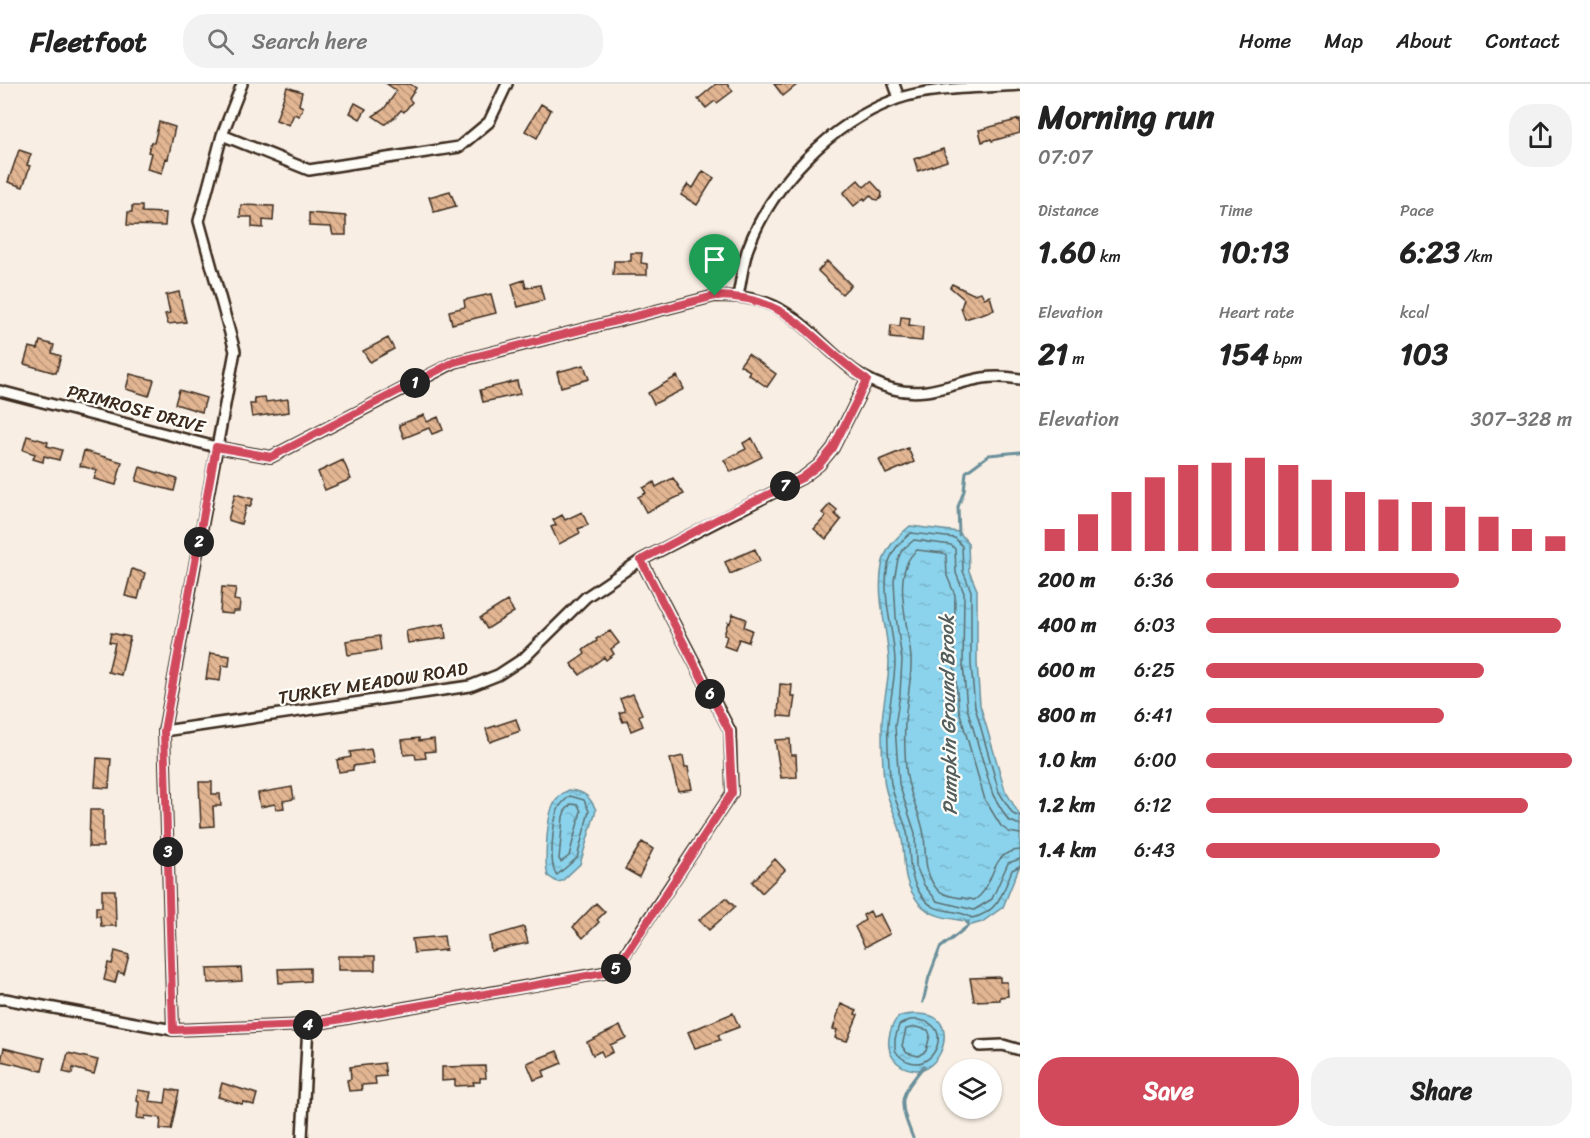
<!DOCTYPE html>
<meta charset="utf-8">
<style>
:root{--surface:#fff;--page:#f2f2f2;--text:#222;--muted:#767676;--line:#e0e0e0;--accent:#d1495b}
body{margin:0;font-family:Sriracha,sans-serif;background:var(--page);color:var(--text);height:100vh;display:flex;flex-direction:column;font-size:22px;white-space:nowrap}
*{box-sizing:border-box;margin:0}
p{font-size:20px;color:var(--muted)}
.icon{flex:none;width:33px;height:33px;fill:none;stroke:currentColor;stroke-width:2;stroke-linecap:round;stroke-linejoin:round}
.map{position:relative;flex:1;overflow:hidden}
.panel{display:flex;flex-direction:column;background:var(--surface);width:570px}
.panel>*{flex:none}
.buttons{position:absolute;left:942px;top:975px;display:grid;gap:12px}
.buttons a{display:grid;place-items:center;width:60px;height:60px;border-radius:50%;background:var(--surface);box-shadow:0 2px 4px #0004;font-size:30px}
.pin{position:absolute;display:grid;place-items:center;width:51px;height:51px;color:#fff;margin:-62px -26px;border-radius:50% 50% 50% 0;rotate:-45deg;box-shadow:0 0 6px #0007}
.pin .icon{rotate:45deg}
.km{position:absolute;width:30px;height:30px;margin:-15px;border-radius:50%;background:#222;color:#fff;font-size:16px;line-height:30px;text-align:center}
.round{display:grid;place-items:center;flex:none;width:63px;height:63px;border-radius:24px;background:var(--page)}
.summary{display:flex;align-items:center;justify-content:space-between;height:102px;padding:0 18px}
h1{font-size:33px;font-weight:700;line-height:45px}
.figures{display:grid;grid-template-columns:repeat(3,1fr);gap:9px;height:102px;padding:6px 18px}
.figures div{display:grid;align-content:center}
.figures b{font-size:30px;font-weight:700}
.figures small{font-size:16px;font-weight:400}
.figures p{font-size:16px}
.chart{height:168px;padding:12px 18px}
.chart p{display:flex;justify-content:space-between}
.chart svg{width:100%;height:108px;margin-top:6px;stroke:var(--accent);stroke-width:6}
.button{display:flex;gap:12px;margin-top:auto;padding:12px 18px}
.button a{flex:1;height:69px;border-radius:24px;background:var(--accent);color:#fff;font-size:24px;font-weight:700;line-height:69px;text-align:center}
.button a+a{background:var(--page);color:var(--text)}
ul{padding:0 18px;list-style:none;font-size:20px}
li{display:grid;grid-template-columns:96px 72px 1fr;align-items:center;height:45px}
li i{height:15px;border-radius:8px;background:var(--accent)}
header{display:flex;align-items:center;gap:36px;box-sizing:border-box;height:84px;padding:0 30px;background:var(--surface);border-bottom:2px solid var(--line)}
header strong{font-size:28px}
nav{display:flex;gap:33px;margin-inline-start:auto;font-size:21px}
.search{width:420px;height:54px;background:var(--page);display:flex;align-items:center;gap:15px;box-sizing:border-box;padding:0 21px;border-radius:24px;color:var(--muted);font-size:22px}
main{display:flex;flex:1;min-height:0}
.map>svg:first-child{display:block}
</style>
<header>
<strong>Fleetfoot</strong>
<div class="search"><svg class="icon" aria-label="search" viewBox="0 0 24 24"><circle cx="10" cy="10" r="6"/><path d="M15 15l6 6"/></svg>Search here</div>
<nav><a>Home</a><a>Map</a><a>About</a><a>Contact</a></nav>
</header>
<main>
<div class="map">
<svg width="1020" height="1054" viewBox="0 0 1020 1054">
<defs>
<pattern id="water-ripples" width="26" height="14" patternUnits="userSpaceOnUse" patternTransform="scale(1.5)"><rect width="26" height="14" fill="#8bd3ec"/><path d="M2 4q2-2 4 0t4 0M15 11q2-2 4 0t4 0" fill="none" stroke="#79b5ca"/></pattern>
<pattern id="building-back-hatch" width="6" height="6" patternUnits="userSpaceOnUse" patternTransform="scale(1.5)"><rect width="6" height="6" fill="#e3b693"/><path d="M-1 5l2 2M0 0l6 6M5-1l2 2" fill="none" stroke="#b99477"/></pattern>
</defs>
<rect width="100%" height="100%" fill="#f8eee3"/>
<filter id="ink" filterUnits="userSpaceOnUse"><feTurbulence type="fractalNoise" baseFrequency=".0167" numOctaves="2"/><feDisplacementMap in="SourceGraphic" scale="12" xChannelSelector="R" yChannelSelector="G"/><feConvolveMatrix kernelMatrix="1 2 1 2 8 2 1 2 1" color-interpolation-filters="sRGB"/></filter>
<g filter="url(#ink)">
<path fill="url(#water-ripples)" stroke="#6b8f9a" stroke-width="1.5" d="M910,442L959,448L968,459L969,487L977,506V579L980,621L1005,706L1020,732V781L1003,823L982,838L968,842L965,837C948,834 931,833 919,819C899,794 907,776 901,750C897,733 888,718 885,702C882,685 882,659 882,642C882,621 889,600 889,578C888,546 876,515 882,482C885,464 896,454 910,442Z
M569,706C585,707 590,713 596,726L580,780L562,797L557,798L548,792C544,779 547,734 553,722C556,715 562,709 569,706Z
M917,930C924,930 934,931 939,937C953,953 937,988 915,986C895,984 885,968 890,949C892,943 893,937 899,933C904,930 911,930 917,930Z"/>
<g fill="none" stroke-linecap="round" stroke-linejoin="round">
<path stroke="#5b6e70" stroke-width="1.5" d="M570,712L584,716L589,727L577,774L557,791C548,783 553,738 558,726C560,720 565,716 570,712Z
M571,720L578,721L581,727L569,772L561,778L559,775L563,733L565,727Z
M1020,733L1013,730L999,708L975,623L971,580V507L963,487L962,462L955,454L911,449C900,458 892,466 888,481C881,513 894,546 895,577C895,599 889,619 888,641C887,656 889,685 891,700C894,716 903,732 907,748C911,768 907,787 918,806C934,835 951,821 972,834C999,828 1003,808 1012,786L1020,782
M1020,741L1008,736L993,711L967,624L963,580L964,509L956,489L955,465L951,461L914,456L902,466L898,475L894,496L896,533L902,576L900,610L895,642L899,700L915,749L916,782L924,801L937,817L974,826L992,815L1008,779L1020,775
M1020,750L1009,748L1001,742L985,716L959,626L954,580L955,511L947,492L946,471L943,469L917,466C889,488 910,545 911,575C912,597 906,618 905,639C904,654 905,670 906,685C907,706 919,726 923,746C927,766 922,786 936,804C945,814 962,813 974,816C996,804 988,767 1020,766
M910,936C957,933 937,987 910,978C903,976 899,973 895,966V955L899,941Z
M916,943L928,946L930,951L926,967L918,972L907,969L902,962L906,945Z"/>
<path stroke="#6b8f9a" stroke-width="3" d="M959,451L958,423L964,407L966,388L989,371L1020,368
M923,918L929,893L940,864L968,842V838
M913,1054C898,1016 898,1014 924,982"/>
</g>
<path fill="url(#building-back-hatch)" stroke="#3b2a1e" stroke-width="1.5" d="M387,0H410L416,4L409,15L412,18L404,28L401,26L395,33L385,40L373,32L384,25L397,7Z
M716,0H727L733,7L717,19L715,17L706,24L698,15Z
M774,0H798L783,12Z
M287,3L302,8L299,21L303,23L299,32L294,30L289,41L276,36Z
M355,19L366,25L360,35L350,29Z
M541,20L551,26L537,54L525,47Z
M1020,35V49L992,57L991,55L982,58L979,46Z
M159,38L175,43L168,75L166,74L162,89L147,85L151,69L148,68L151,58L154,59Z
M943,65L947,77L918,87L914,75Z
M19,66L31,70L27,81L30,82L23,103L8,98Z
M703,87L714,94L697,121L681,111L688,100L693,104Z
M858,96L864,103L871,97L882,109L881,114L878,116L874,115L870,111L865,116L864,114L854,122L843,109Z
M450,107L456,122L434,128L429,113Z
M241,121L274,122L273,137L263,136V144L252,143V133H240Z
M132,122H142V128L166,129L165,142L127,141L128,128H132Z
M309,129L346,132V151H333L331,143L309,142Z
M631,169H642L641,179L647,180V191H613L614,177H631Z
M827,177L851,201L842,210L818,187Z
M524,196L526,204L540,201L544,216L518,223L512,200Z
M952,200L973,210L981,208L984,214L990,212L994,226L965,235L961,224L964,215L950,203Z
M179,208L186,238L168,240L165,230L170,229L166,211Z
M491,210L496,229L452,240L449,227L465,223L464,216Z
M901,233L910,234L909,241L923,243L922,257L890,254L891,241L900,242Z
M388,254L394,265L370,278L363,267Z
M40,257L54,261L52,269L61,272L56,289L24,280L29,263L38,265Z
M748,270L776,290L767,303L748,290L750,287L740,281Z
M584,281L589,295L561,303L557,288Z
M130,290L154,296L149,312L126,305Z
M677,292L684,305L654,320L648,309Z
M517,297L520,310L483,318L480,306Z
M179,306L206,314L202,328L175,320Z
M265,313L266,318L288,315L289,328L252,333L250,320H255L254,314Z
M424,331L427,338L438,333L443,346L432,350L429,344L404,354L399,341Z
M27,352L48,358L47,362L62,366L59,376L44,372L43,378L33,375L35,370L23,366Z
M752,354L762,373L731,388L724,376L746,365L743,359Z
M908,364L914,378L886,390L879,376Z
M84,367L122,378L116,401L94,395L97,386L80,382Z
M343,376L351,395L325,406L318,388Z
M140,383L177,395L174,407L136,397Z
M673,394L684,410L646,428L638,413L646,409L643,404L654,398L656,403Z
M235,410L253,415L250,423L246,422L241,440L228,436Z
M830,420L837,426L835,430L841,436L826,455L814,445L826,432L822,429Z
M582,428L588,441L578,445L580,449L559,460L551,443L556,441L553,436L562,431L565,436Z
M755,465L760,477L730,490L725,478Z
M132,485L145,489L138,515L125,512Z
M222,503L236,504L234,516L240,517L239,527H233V530L220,529Z
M507,517L514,528L487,545L480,534Z
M733,530L746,535L744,543L752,546L748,558L739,555L735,566L724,562L727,552L724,551L728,538L730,539Z
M444,540L446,554L408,559L406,547Z
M610,547L619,559L611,565L614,570L606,576L604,573L580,591L571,580L585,570L583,566L597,557L596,555Z
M111,549L130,553L121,591L108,588L115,559L109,558Z
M379,552L381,566L348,571L346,557Z
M210,569L230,572L229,582L222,581L220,597L206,595Z
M780,600L792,601L791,612H795L792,633L778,632Z
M633,610L642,630L639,632L643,642L631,647L627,636L623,638L619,629L625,627L620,615Z
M516,635L520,647L490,658L486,645Z
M419,654V657L434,655L435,667L425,668L426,674L416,675L415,670L404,671L402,656Z
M790,655L791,671H796L797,693L781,694L775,656Z
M371,665L374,679L353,682V686L339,688L337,676L351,673L350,668Z
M683,672L685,683H688L692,705L678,707L670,675Z
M97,674L111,675L109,704L95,703Z
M199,698H212V710H220L221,722H213L214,742L201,743Z
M292,703L294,715L283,717L284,724L276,725L275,720L260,723L258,709Z
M90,726H103V763H89Z
M642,758L653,765L639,793L625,785Z
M775,775L785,786L762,809L752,798Z
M102,806H115L116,842H101L100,832H96V823H102Z
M726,814L735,823L709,846L699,836Z
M596,819L605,828L597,836L599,838L583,854L573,843Z
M870,827L873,833L880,830L890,850L865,863L855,843L865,836L863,831Z
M524,843L528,859L491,867L489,853Z
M444,852L446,866L414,869L412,855Z
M115,867L129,871L124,890L118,888L115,899L104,896L108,879L112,880Z
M338,872H375V886H338Z
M241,884L242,897L208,899L207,885Z
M310,884V897L279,899L278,885Z
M1000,893V898H1007L1008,912L1000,913V916L974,917L970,894Z
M841,920L857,927L855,930L858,931L847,957L835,954L837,946L833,945Z
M733,929L739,943L718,951L720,956L695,964L688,948Z
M620,942L626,954L610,961L613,968L604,973L601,967L593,971L587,958Z
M4,964L45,974L42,987L1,977Z
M557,967L562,979L543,987L545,992L534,996L527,979Z
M68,969L98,976L94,990L73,984L72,990L63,988Z
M384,979L386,992L375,993L376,1000L361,1001L362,1006L349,1007L347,996L351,995L350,983Z
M485,982L486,994H480V998H473L474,1001L455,1002V996L442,997V983Z
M222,999L257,1010L254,1021L243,1018L242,1020L218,1013Z
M167,1005L179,1007L171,1046L160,1045L161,1034L145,1032V1035L137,1034L139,1018L137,1017L138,1006L151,1008L149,1017L165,1019Z"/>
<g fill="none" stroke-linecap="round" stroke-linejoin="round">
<g stroke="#3b2a1e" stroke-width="14">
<path id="minor" d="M894,0L899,14
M222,51L309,86L459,63L489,38L507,0
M738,212C741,197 743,181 747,167C771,100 831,39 897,15C931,3 983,4 1020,1
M0,307L216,363L271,373L455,278L715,212C735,212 755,213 774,222C820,245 839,291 893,305C926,314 952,299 983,294C996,292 1008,293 1020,295
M164,647L470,602L498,591L524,574L586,513L641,476L802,394L819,381L833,364L867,296
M0,915H5L173,946L308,941L614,887L732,709L730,647L641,476
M173,946L164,647L235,267L199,137L222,51L242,0
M980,962L1003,961L1020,966
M302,1054L308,941"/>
</g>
<use href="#minor" stroke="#fdfcf7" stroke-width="9"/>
</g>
</g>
<g fill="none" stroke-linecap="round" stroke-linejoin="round" filter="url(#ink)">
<g stroke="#fff" stroke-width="12">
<path id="route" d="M715,212C792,211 810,258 867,296L833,364L819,381L802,394L720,434L641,476L729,647L732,709L615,887L308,941L173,946L164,647L216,363L271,373L454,278Z"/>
</g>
<use href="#route" stroke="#d1495b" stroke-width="8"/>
</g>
<g text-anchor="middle" stroke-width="4.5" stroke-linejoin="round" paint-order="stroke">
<g font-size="18" fill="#3b2a1e" stroke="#fdfcf7">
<text transform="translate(136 325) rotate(15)" y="6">PRIMROSE DRIVE</text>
<text transform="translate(373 599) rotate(-9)" y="6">TURKEY MEADOW ROAD</text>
</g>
<g font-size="20" font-style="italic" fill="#535d5c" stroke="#fdfcf7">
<text transform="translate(948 631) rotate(-91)" y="7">Pumpkin Ground Brook</text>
</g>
</g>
</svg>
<div class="buttons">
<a><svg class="icon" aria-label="layers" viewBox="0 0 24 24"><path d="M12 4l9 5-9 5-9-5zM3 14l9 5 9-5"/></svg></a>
</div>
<div class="pin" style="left:715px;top:212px;background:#1e9e55"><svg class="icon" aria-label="arrive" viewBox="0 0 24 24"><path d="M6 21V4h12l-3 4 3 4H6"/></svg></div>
<b class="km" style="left:415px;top:299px">1</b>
<b class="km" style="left:199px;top:458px">2</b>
<b class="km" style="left:168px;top:768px">3</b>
<b class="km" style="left:308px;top:941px">4</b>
<b class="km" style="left:616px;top:885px">5</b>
<b class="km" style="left:710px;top:610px">6</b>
<b class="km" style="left:785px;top:402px">7</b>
</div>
<section class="panel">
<div class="summary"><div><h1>Morning run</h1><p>07:07</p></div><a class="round"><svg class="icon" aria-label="share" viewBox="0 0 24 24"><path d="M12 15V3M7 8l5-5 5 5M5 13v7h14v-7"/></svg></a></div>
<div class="figures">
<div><p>Distance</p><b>1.60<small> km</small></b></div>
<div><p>Time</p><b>10:13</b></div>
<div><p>Pace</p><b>6:23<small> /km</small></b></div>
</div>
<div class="figures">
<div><p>Elevation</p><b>21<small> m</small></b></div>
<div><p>Heart rate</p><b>154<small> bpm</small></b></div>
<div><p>kcal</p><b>103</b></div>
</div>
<div class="chart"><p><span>Elevation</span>307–328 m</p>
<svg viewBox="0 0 160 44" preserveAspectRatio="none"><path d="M5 44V35M15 44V29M25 44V20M35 44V14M45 44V9M55 44V8M65 44V6M75 44V9M85 44V15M95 44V20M105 44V23M115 44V24M125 44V26M135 44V30M145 44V35M155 44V38"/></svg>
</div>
<ul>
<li><b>200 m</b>6:36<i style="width:69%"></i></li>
<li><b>400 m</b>6:03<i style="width:97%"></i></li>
<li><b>600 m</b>6:25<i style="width:76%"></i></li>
<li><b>800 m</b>6:41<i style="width:65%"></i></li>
<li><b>1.0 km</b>6:00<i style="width:100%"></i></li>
<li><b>1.2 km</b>6:12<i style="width:88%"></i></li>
<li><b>1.4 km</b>6:43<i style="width:64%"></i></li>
</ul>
<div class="button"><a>Save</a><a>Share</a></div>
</section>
</main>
